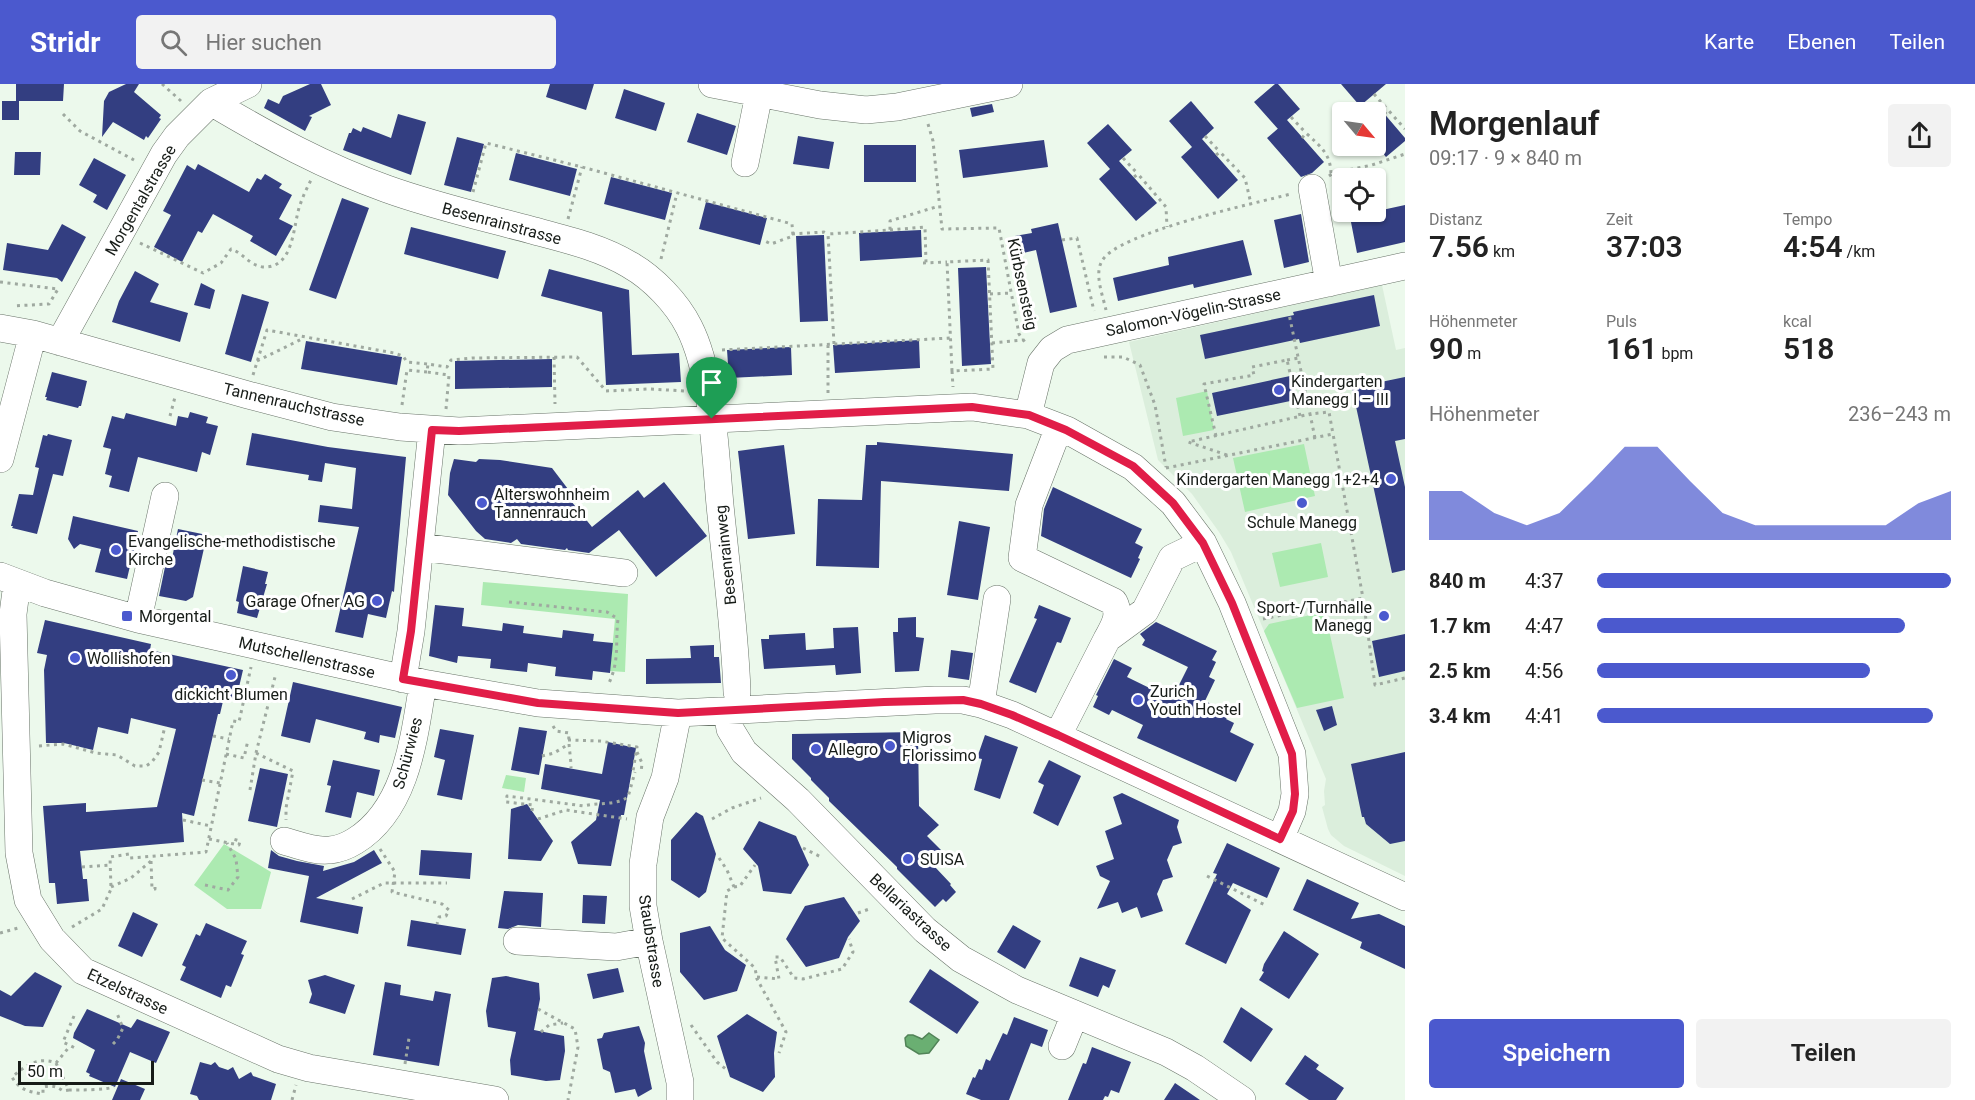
<!DOCTYPE html>
<html lang="de">
<meta charset="utf-8">
<style>
:root{--surface:#fff;--page:#f2f2f2;--text:#222;--muted:#767676;--accent:#4b59ce}
body{margin:0;font-family:Roboto,sans-serif;background:var(--page);color:var(--text);height:100vh;display:flex;flex-direction:column;font-size:22px;white-space:nowrap}
*{box-sizing:border-box;margin:0}
p{font-size:20px;color:var(--muted)}
.icon{flex:none;width:33px;height:33px;fill:none;stroke:currentColor;stroke-width:2;stroke-linecap:round;stroke-linejoin:round}
.map{position:relative;flex:1;overflow:hidden}
.drawer{display:flex;flex-direction:column;background:var(--surface);width:570px}
.drawer>*{flex:none}
.needle{width:39px;rotate:119deg}
.controls{position:absolute;left:1332px;top:18px;display:grid;gap:12px}
.controls a{display:grid;place-items:center;width:54px;height:54px;border-radius:6px;background:var(--surface);box-shadow:0 2px 4px #0004;font-size:30px}
.scale{position:absolute;left:18px;bottom:15px;width:136px;box-sizing:border-box;padding-left:6px;border:3px solid #171c18;border-top:0;font-size:16px;line-height:21px;white-space:nowrap;color:#171c18;-webkit-text-stroke:4px #fff;paint-order:stroke}
.pin{position:absolute;display:grid;place-items:center;width:51px;height:51px;color:#fff;margin:-62px -26px;border-radius:50% 50% 50% 0;rotate:-45deg;box-shadow:0 0 6px #0007}
.pin .icon{rotate:45deg}
.round{display:grid;place-items:center;flex:none;width:63px;height:63px;border-radius:6px;background:var(--page)}
.overview{display:flex;align-items:center;justify-content:space-between;height:102px;padding:0 24px}
h1{font-size:33px;font-weight:600;line-height:45px}
.metrics{display:grid;grid-template-columns:repeat(3,1fr);gap:9px;height:102px;padding:6px 24px}
.metrics div{display:grid;align-content:center}
.metrics b{font-size:30px;font-weight:600}
.metrics small{font-size:16px;font-weight:400}
.metrics p{font-size:16px}
.chart{height:168px;padding:12px 24px}
.chart p{display:flex;justify-content:space-between}
.chart svg{width:100%;height:108px;margin-top:6px;fill:var(--accent);opacity:.7}
.button{display:flex;gap:12px;margin-top:auto;padding:12px 24px}
.button a{flex:1;height:69px;border-radius:6px;background:var(--accent);color:#fff;font-size:24px;font-weight:600;line-height:69px;text-align:center}
.button a+a{background:var(--page);color:var(--text)}
ul{padding:0 24px;list-style:none;font-size:20px}
li{display:grid;grid-template-columns:96px 72px 1fr;align-items:center;height:45px}
li i{height:15px;border-radius:8px;background:var(--accent)}
header{display:flex;align-items:center;gap:36px;box-sizing:border-box;height:84px;padding:0 30px;background:var(--accent);color:#fff}
header strong{font-size:28px}
nav{display:flex;gap:33px;margin-inline-start:auto;font-size:21px}
.search{width:420px;height:54px;background:var(--page);display:flex;align-items:center;gap:15px;box-sizing:border-box;padding:0 21px;border-radius:6px;color:var(--muted);font-size:22px}
main{display:flex;flex:1;min-height:0}
.map>svg:first-child{display:block}
</style>
<header>
<strong>Stridr</strong>
<div class="search"><svg class="icon" aria-label="search" viewBox="0 0 24 24"><circle cx="10" cy="10" r="6"/><path d="M15 15l6 6"/></svg>Hier suchen</div>
<nav><a>Karte</a><a>Ebenen</a><a>Teilen</a></nav>
</header>
<main>
<div class="map">
<svg width="1405" height="1016" viewBox="0 0 1405 1016">
<rect width="100%" height="100%" fill="#ecf9ec"/>
<path fill="#dbeedc" d="M1382,201L1396,266L1405,264V792L1344,762L1331,751L1328,745L1322,723L1325,721L1324,707L1326,695L1231,468L1219,448L1192,410L1158,376L1129,258Z"/>
<path fill="#aceab1" d="M1207,307L1214,346L1183,352L1176,314Z
M1304,360L1315,412L1245,428L1233,374Z
M1321,459L1328,493L1280,503L1272,469Z
M483,498L628,510L625,588L610,587L615,535L481,521Z
M1325,528L1344,614L1297,624L1264,547L1269,540Z
M506,691L526,694L524,708L502,704Z
M224,760L271,788L261,825H227L194,801Z"/>
<path fill="#6aaf72" stroke="#518357" stroke-width="1.5" d="M929,949L939,956L929,969L919,970L906,962L905,954L908,951H913L922,955Z"/>
<path fill="#333e81" d="M16,0H64L63,17H16Z
M126,0H139L134,8L161,31L159,34L161,35L148,54L146,52L144,56L113,38L102,53L104,17L109,8Z
M310,0H321L331,21L309,32L312,33L305,47L264,24L268,15L279,20L283,12Z
M550,0H594L586,26L546,13Z
M1275,0H1278L1300,25L1287,36L1324,78L1312,89L1301,93L1267,54L1282,41L1278,45L1254,18Z
M1341,0H1386L1360,22Z
M624,5L665,19L656,47L615,34Z
M2,17H19V36H2Z
M1191,17L1214,44L1202,55L1238,96L1218,115L1181,73L1192,63L1169,37Z
M992,20L994,28L972,33L970,24Z
M1376,20L1405,54V57L1386,73L1376,61Z
M697,29L736,42L727,71L687,58Z
M398,30L426,38L411,91L343,66L349,49H351L353,44L361,48L363,43L391,54Z
M1108,40L1132,66L1119,77L1157,119L1136,137L1099,95L1110,85L1087,59Z
M798,52L834,58L829,85L793,80Z
M457,53L484,60L471,108L444,101Z
M1044,56L1048,83L963,94L959,66Z
M864,61H916V98H864Z
M15,68H41L40,91H14Z
M516,69L577,85L570,112L509,96Z
M94,74L126,91L107,126L93,118L97,111L79,101Z
M198,80L249,108L257,94L261,96L265,90L282,100L279,104L292,111L279,135L293,142L276,172L250,157L253,152L213,130L202,149L198,147L182,178L154,163L171,131L163,127L187,81L195,86Z
M611,93L672,109L665,136L604,120Z
M342,114L369,124L336,215L309,206Z
M706,118L767,134L760,161L699,145Z
M1405,121V158L1357,169L1350,133Z
M1301,130L1309,178L1284,184L1274,136Z
M1058,139L1077,223L1050,229L1036,166L1019,170L1015,152L1032,149L1031,145Z
M62,140L86,153L62,198L57,194L3,186L7,159L48,166Z
M411,143L506,167L498,195L404,170Z
M921,146L922,173L860,177L859,149Z
M824,151L828,237L800,238L796,152Z
M1243,156L1252,191L1194,204L1193,200L1118,217L1113,194L1169,181L1168,173Z
M986,183L991,280L962,282L958,184Z
M549,185L629,206L632,271L679,269L681,298L606,301L602,228L541,212Z
M135,187L159,200L150,218L188,229L180,258L112,238L119,217Z
M201,199L215,206L210,225L194,221Z
M242,210L269,218L251,278L225,270Z
M1374,211L1380,242L1300,259L1299,255L1205,275L1200,251L1294,231L1293,228Z
M919,256L920,284L835,289L833,261Z
M306,257L402,273L397,301L301,285Z
M791,263L792,291L729,294L727,266Z
M552,275V303L455,305V277Z
M52,288L87,297L81,322H79L78,324L46,316L47,313H45Z
M1290,292L1295,316L1217,332L1212,309Z
M1405,293V355L1395,357L1405,403V486L1392,489L1352,304Z
M190,328L208,333L206,339L218,342L210,371L202,368L197,388L138,373L129,408L109,403L112,392L105,390L111,365L103,363L112,332L124,335L126,329L176,342L178,332L188,334Z
M252,349L328,363L406,373L394,508L392,507L386,534L368,530L363,554L335,548L359,443L318,438L320,421L352,425L356,384L325,379L322,398L308,396L309,391L246,381Z
M48,350L72,356L63,392L53,390L37,450L12,444L13,442H11L19,410L33,411L39,384L35,383L43,351L47,352Z
M877,358L1013,370L1009,407L881,397L879,484L816,482L818,415L862,416L866,361H877Z
M784,361L795,450L748,455L738,367Z
M454,375L476,378L479,375L500,376L552,384L571,409L567,412L592,443L638,406L644,414L664,398L707,452L656,493L619,446L589,469L568,466L567,464L565,466L521,460L517,455L511,459L485,455L476,447L448,411L450,389Z
M1053,403L1142,445L1135,459L1143,463L1138,474L1140,475L1131,494L1041,452L1044,425Z
M73,432L138,447L127,495L95,488L101,465L80,460L74,465L68,455Z
M959,437L990,443L978,516L947,511Z
M178,445L207,451L193,513L186,517L159,512L165,483L170,484Z
M243,482L268,488L265,500H267L257,534L237,529L239,518L236,517Z
M435,521L464,524L462,542L502,547L503,539L524,542L523,549L562,554L563,546L594,550L593,557L613,559L610,589L593,587L592,596L555,592L556,583L528,579L527,588L490,584L491,575L458,572L457,579L429,572Z
M1039,521L1071,534L1061,559L1057,558L1036,609L1009,598L1037,535L1034,534Z
M916,533V553L924,554L919,587L895,588L893,548H898V534Z
M45,536L151,560L150,566L243,586L236,616L224,613L220,630H218L194,732L182,729L184,758L80,767L83,795H87L89,817L57,820L55,799H49L43,722L86,719V728L157,723L176,645L131,634L128,650L98,643L93,666L64,659H46L44,586L47,571L37,569Z
M1156,538L1217,567L1212,576L1216,578L1209,593L1215,596L1205,617L1221,625L1220,628L1228,632L1226,635L1234,639L1230,648L1254,660L1236,698L1137,654L1143,641L1112,626L1109,631L1093,623L1098,612L1096,611L1114,575L1132,584L1127,593L1172,615L1188,583L1142,561L1145,556L1140,550Z
M858,543L861,589L836,591L835,581L764,585L761,555H769V551L805,549L806,566L834,564L833,544Z
M1405,550V587L1379,593L1372,557Z
M714,561V573H719L721,599L646,600V575L691,574L690,562Z
M951,566L973,569L969,596L948,593Z
M293,598L402,623L395,654L380,651L379,659L364,655L366,648L316,635L310,659L281,652Z
M1332,622L1337,641L1324,647L1316,626Z
M519,643L547,647L539,691L511,686Z
M440,645L474,651L462,716L437,711L445,676L434,673Z
M918,648L919,722L939,741L927,752L947,772L935,783L951,800L950,801L956,808L946,818L943,815L935,823L897,785V783L829,717V714L811,696V694L792,675V650Z
M985,651L1018,663L1000,715L974,706L982,675L977,674Z
M608,658L636,664L624,731H621L611,782L578,780L571,758L596,736L600,716L541,705L545,680L602,690Z
M1405,668V757L1390,760L1366,740L1364,733H1362L1351,680Z
M333,676L380,686L374,712L357,708L351,734L325,728L331,702L327,701Z
M1049,676L1081,692L1058,742L1033,729L1044,701L1038,698Z
M260,684L288,690L277,743L248,737Z
M1122,709L1179,736L1177,743L1182,759L1173,762L1167,776L1173,793L1163,796L1157,810L1163,827L1141,834L1137,823L1122,829L1118,818L1097,825L1110,797L1100,792L1096,782L1114,775L1105,747L1122,740L1113,713Z
M527,720L553,757L541,777L508,775L511,725Z
M696,728L703,732L716,770L706,808L699,814L671,796V756Z
M759,737L796,752L809,781L791,810L763,807L758,782L743,765Z
M1227,759L1280,784L1267,814L1233,799L1227,810L1251,826L1226,880L1185,860L1217,790L1213,789Z
M271,766L279,772L297,777L324,782L323,787L354,778L374,766L382,779L316,814L363,823L358,850L300,838L309,792L268,784Z
M421,766L472,769L470,795L419,791Z
M1307,795L1359,819L1351,835L1379,830L1405,842V885L1360,864L1362,858L1293,826Z
M504,807L543,809L541,843L518,841L508,845L498,844Z
M583,811L607,812L605,840L582,839Z
M844,813L860,837L848,853L839,874L806,883L786,855L805,822Z
M133,828L158,840L142,873L118,862Z
M411,836L466,845L461,871L407,862Z
M206,839L247,857L241,870L244,871L231,903L226,901L221,914L180,896L186,883L182,881L188,868L196,850L200,852Z
M1013,841L1041,857L1025,885L997,868Z
M710,842L725,866L746,881L737,907L704,916L680,888V849Z
M1284,847L1319,870L1289,915L1259,896L1264,888L1262,887L1264,880Z
M1080,873L1116,886L1109,904L1103,901L1098,913L1069,902Z
M618,884L624,908L593,915L587,890Z
M930,885L979,918L957,950L909,918Z
M35,888L62,902L43,943L25,942L0,932V906L11,912Z
M325,891L355,901L345,930L309,919L312,910L308,896Z
M506,892L539,899L540,915L534,946L564,952L565,967L560,996L546,997L511,991L510,976L516,948L488,943L486,927L492,894Z
M385,898L401,901L400,911L433,917L435,907L451,910L439,982L373,971Z
M1241,923L1273,945L1251,978L1223,958Z
M87,925L131,944L137,935L170,948L156,979L130,968L115,1003L89,992L90,990L86,988L95,966L73,954L74,949Z
M747,930L777,948L774,969L775,993L763,1008L730,993L717,952Z
M1014,933L1048,946L1042,963L1031,959L1009,1016H981L966,1010L973,993L975,994L979,985L982,986L986,975L990,977L1003,949L1007,951Z
M639,942L645,959L644,967L652,1005L638,1013L635,1005L615,1009L610,988L603,985L597,955L602,954L604,949Z
M1092,963L1131,978L1119,1009L1111,1006L1108,1013L1105,1012L1103,1016H1068L1083,979L1086,980Z
M1305,971L1319,981L1316,985L1344,1004L1336,1016H1309L1285,1000Z
M200,978L211,981L215,978L219,983L228,986L233,983L239,995L251,988L253,992L276,1000L271,1016H199L197,1012L190,1010Z
M121,995L145,1005L140,1016H112Z
M1175,999L1200,1016H1164Z"/>
<g fill="none" stroke-linecap="round" stroke-linejoin="round">
<g stroke="#697469" stroke-width="28">
<path id="minor" d="M712,0L820,21L866,26L897,23L1009,0
M211,18C268,52 325,83 387,105C434,122 483,133 531,146C565,155 600,163 630,181C653,194 677,219 689,243C713,290 715,368 720,421C726,483 735,546 737,608
M745,79L759,10
M1312,104L1329,199
M0,244L33,250L248,311L332,333L400,343L459,347L972,323L1028,331L1067,346L1133,383L1173,419L1203,459L1232,519L1292,670L1295,710L1292,727L1280,755
M60,258L164,70L177,52L211,18L248,0
M1028,331L1041,279L1052,265L1067,256L1405,182
M1059,343L1029,421L1022,474L1114,518C1121,532 1114,542 1107,555
M0,375L33,250
M420,463L624,489
M0,492L45,509L138,535L423,599L538,619L678,629L935,616H963L981,620L1012,631L1405,813
M17,499L13,530L19,769L28,816L52,855L83,887L278,975L309,984L495,1016
M138,535L165,412
M403,595L411,547L432,346
M981,620L997,515
M727,627L730,645L744,668L798,716L925,846L961,875L1017,906L1166,968L1195,984L1242,1016
M678,629L665,694L650,733L643,780V822L649,857L680,998V1016
M1058,651L1107,555L1145,527L1172,474L1203,459
M284,757C298,761 316,768 330,766C340,765 347,762 355,757C407,725 414,654 423,599
M517,857L616,863L649,857
M1062,962L1075,930"/>
</g>
<path stroke="#9fa9a0" stroke-width="3" stroke-dasharray="3 4.5" stroke-linecap="butt" d="M162,0L181,17
M1374,10L1388,26
M63,30L80,47L134,76
M1384,30L1388,26L1405,45
M1291,33L1306,49
M928,40L933,57L942,145L999,144L1019,250L1027,261
M1205,52L1220,68
M1302,54L1306,49C1321,63 1331,70 1331,91
M1216,71L1220,68L1245,94L1251,120
M1123,74L1138,90
M1329,92L1333,89L1372,81L1405,70
M1134,93L1138,90L1166,123L1167,143
M473,108L486,59L582,83L792,140L793,152L771,160L765,157
M568,135L582,83
M890,146L925,143L926,179
M792,150L824,148L828,150
M1062,156L1077,154L1094,227
M140,159L203,189L221,179L231,165C243,169 249,181 263,183C295,185 293,139 300,121C303,112 307,104 311,96
M661,175L677,109
M988,176L993,285L952,287L947,178Z
M923,179L947,178
M0,198L58,205L49,220L13,222
M990,210L1011,209
M1106,226C1103,212 1094,190 1102,177C1116,149 1256,119 1291,110
M992,259L1023,256
M834,260L828,150L890,146V137L939,122
M722,266L951,254
M554,273L555,320
M1104,273H1123L1140,281L1155,321L1166,383
M1287,276L1299,274
M257,277L304,254
M952,287L953,303
M253,291L267,246L394,269L403,272L407,278L428,280
M828,309V260
M402,321L407,286L427,288
M446,325L449,291L427,288L428,280L447,283L451,276L473,274L577,273L606,307L649,305L686,307
M170,332L175,313
M1216,352L1204,300L1254,291L1252,283L1287,276L1300,332
M1315,354L1310,330L1329,328L1333,350
M1227,371L1188,358L1310,330L1289,230
M1166,384L1333,350L1363,514
M509,518L607,528L618,535C615,560 620,577 608,601
M1263,535L1363,514L1375,601L1405,594
M553,642L556,647L569,649C568,661 571,672 571,684
M213,652L229,655
M568,656L600,657L637,663L633,687
M39,662L63,660L96,669L117,671L135,682H146L152,678L159,668L165,642
M637,668L642,679L641,689
M256,669L293,687L286,724V736
M226,670L244,674L248,656
M542,672L554,669L569,660
M202,696L220,699
M250,706L256,669L276,589
M532,727L533,721L506,718L507,712L584,722C599,718 614,722 628,713L635,688
M538,735L566,726L627,735
M712,735L732,724L761,714
M183,736L211,742
M209,755L239,761L240,757L233,755
M803,764L821,773
M380,765L395,788L392,808L442,820L449,826L446,832L439,833L437,840
M719,774L727,786L734,803L727,807L722,854L755,884L757,895L786,948L779,969
M151,777L152,805H155V799
M82,783L110,781
M1207,792L1267,822
M205,801L228,806L238,793L236,775L227,759
M111,803L131,794L151,777
M734,803L740,802L755,781
M352,815L384,799H447
M858,829L872,824
M72,843L102,825L111,805L110,773L129,770L130,774L206,768L233,637L239,638L251,583
M0,849L18,844
M757,893L779,895L775,873H780L794,894L803,895L842,885L853,868L849,855
M538,925L575,945L578,963L568,1016
M74,932L63,958L77,965
M691,941L717,978L727,986
M541,948L549,941L563,939
M113,960L117,956L123,944L116,927
M56,979L70,962
M405,980L409,954
M69,1006L63,1007C56,1002 52,1001 43,1003V1010C30,1008 19,1006 12,993C25,982 38,972 56,979L69,1006C79,1006 106,1006 114,1003
M292,1016L296,1001"/>
<use href="#minor" stroke="#fff" stroke-width="27"/>
</g>
<g fill="none" stroke-linecap="round" stroke-linejoin="round">
<g stroke="#fff" stroke-width="12">
<path id="route" d="M972,323L1029,331L1066,346L1133,382L1173,419L1203,459L1232,519L1292,670L1295,710L1293,727L1280,755L1058,651L1012,631L981,620L963,616L884,618L678,629L538,619L403,595L411,547L432,346L459,347Z"/>
</g>
<use href="#route" stroke="#e11d48" stroke-width="8"/>
</g>
<g fill="#4b59ce" stroke="#fff" stroke-width="2">
<circle cx="1279" cy="306" r="6"/>
<circle cx="1391" cy="395" r="6"/>
<circle cx="482" cy="419" r="6"/>
<circle cx="1302" cy="419" r="6"/>
<circle cx="116" cy="466" r="6"/>
<circle cx="377" cy="517" r="6"/>
<rect x="121" y="526" width="12" height="12" rx="3"/>
<circle cx="1384" cy="532" r="6"/>
<circle cx="75" cy="574" r="6"/>
<circle cx="231" cy="591" r="6"/>
<circle cx="1138" cy="616" r="6"/>
<circle cx="890" cy="662" r="6"/>
<circle cx="816" cy="665" r="6"/>
<circle cx="908" cy="775" r="6"/>
</g>
<g text-anchor="middle" stroke-width="6" stroke-linejoin="round" paint-order="stroke">
<g font-size="16" fill="#171c18" stroke="#fff">
<text transform="translate(140 116) rotate(-60)" y="6">Morgentalstrasse</text>
<text transform="translate(502 139) rotate(15)" y="6">Besenrainstrasse</text>
<text transform="translate(1023 200) rotate(78)" y="6">Kürbsensteig</text>
<text transform="translate(1193 228) rotate(-12)" y="6">Salomon-Vögelin-Strasse</text>
<text transform="translate(294 320) rotate(13)" y="6">Tannenrauchstrasse</text>
<text transform="translate(725 471) rotate(-96)" y="6">Besenrainweg</text>
<text transform="translate(307 573) rotate(13)" y="6">Mutschellenstrasse</text>
<text transform="translate(407 669) rotate(-75)" y="6">Schürwies</text>
<text transform="translate(911 828) rotate(43)" y="6">Bellariastrasse</text>
<text transform="translate(652 857) rotate(81)" y="6">Staubstrasse</text>
<text transform="translate(128 907) rotate(25)" y="6">Etzelstrasse</text>
</g>
<g font-size="16" fill="#171c18" stroke="#fff" text-anchor="start">
<text x="1291" y="303">Kindergarten<tspan x="1291" dy="18">Manegg I – III</tspan></text>
<text x="1379" y="401" text-anchor="end">Kindergarten Manegg 1+2+4</text>
<text x="494" y="416">Alterswohnheim<tspan x="494" dy="18">Tannenrauch</tspan></text>
<text x="1302" y="444" text-anchor="middle">Schule Manegg</text>
<text x="128" y="463">Evangelische-methodistische<tspan x="128" dy="18">Kirche</tspan></text>
<text x="365" y="523" text-anchor="end">Garage Ofner AG</text>
<text x="1372" y="529" text-anchor="end">Sport-/Turnhalle<tspan x="1372" dy="18">Manegg</tspan></text>
<text x="139" y="538">Morgental</text>
<text x="87" y="580">Wollishofen</text>
<text x="1150" y="613">Zurich<tspan x="1150" dy="18">Youth Hostel</tspan></text>
<text x="231" y="616" text-anchor="middle">dickicht Blumen</text>
<text x="902" y="659">Migros<tspan x="902" dy="18">Florissimo</tspan></text>
<text x="828" y="671">Allegro</text>
<text x="920" y="781">SUISA</text>
</g>
</g>
</svg>
<div class="controls">
<a><svg class="needle" viewBox="-14 -14 28 28"><path d="M0-13l5 13h-10z" fill="#e53935"/><path d="M0 13l5-13h-10z" fill="#767676"/></svg></a>
<a><svg class="icon" aria-label="locate" viewBox="0 0 24 24"><circle cx="12" cy="12" r="6"/><path d="M12 2v4M12 18v4M2 12h4M18 12h4"/></svg></a>
</div>
<div class="scale">50 m</div>
<div class="pin" style="left:712px;top:335px;background:#1e9e55"><svg class="icon" aria-label="arrive" viewBox="0 0 24 24"><path d="M6 21V4h12l-3 4 3 4H6"/></svg></div>
</div>
<section class="drawer">
<div class="overview"><div><h1>Morgenlauf</h1><p>09:17 · 9 × 840 m</p></div><a class="round"><svg class="icon" aria-label="share" viewBox="0 0 24 24"><path d="M12 15V3M7 8l5-5 5 5M5 13v7h14v-7"/></svg></a></div>
<div class="metrics">
<div><p>Distanz</p><b>7.56<small> km</small></b></div>
<div><p>Zeit</p><b>37:03</b></div>
<div><p>Tempo</p><b>4:54<small> /km</small></b></div>
</div>
<div class="metrics">
<div><p>Höhenmeter</p><b>90<small> m</small></b></div>
<div><p>Puls</p><b>161<small> bpm</small></b></div>
<div><p>kcal</p><b>518</b></div>
</div>
<div class="chart"><p><span>Höhenmeter</span>236–243 m</p>
<svg viewBox="0 0 160 44" preserveAspectRatio="none"><path d="M0 44V24L10 24L20 33L30 38L40 33L50 20L60 6L70 6L80 20L90 33L100 38L110 38L120 38L130 38L140 38L150 29L160 24V44z"/></svg>
</div>
<ul>
<li><b>840 m</b>4:37<i style="width:100%"></i></li>
<li><b>1.7 km</b>4:47<i style="width:87%"></i></li>
<li><b>2.5 km</b>4:56<i style="width:77%"></i></li>
<li><b>3.4 km</b>4:41<i style="width:95%"></i></li>
</ul>
<div class="button"><a>Speichern</a><a>Teilen</a></div>
</section>
</main>
